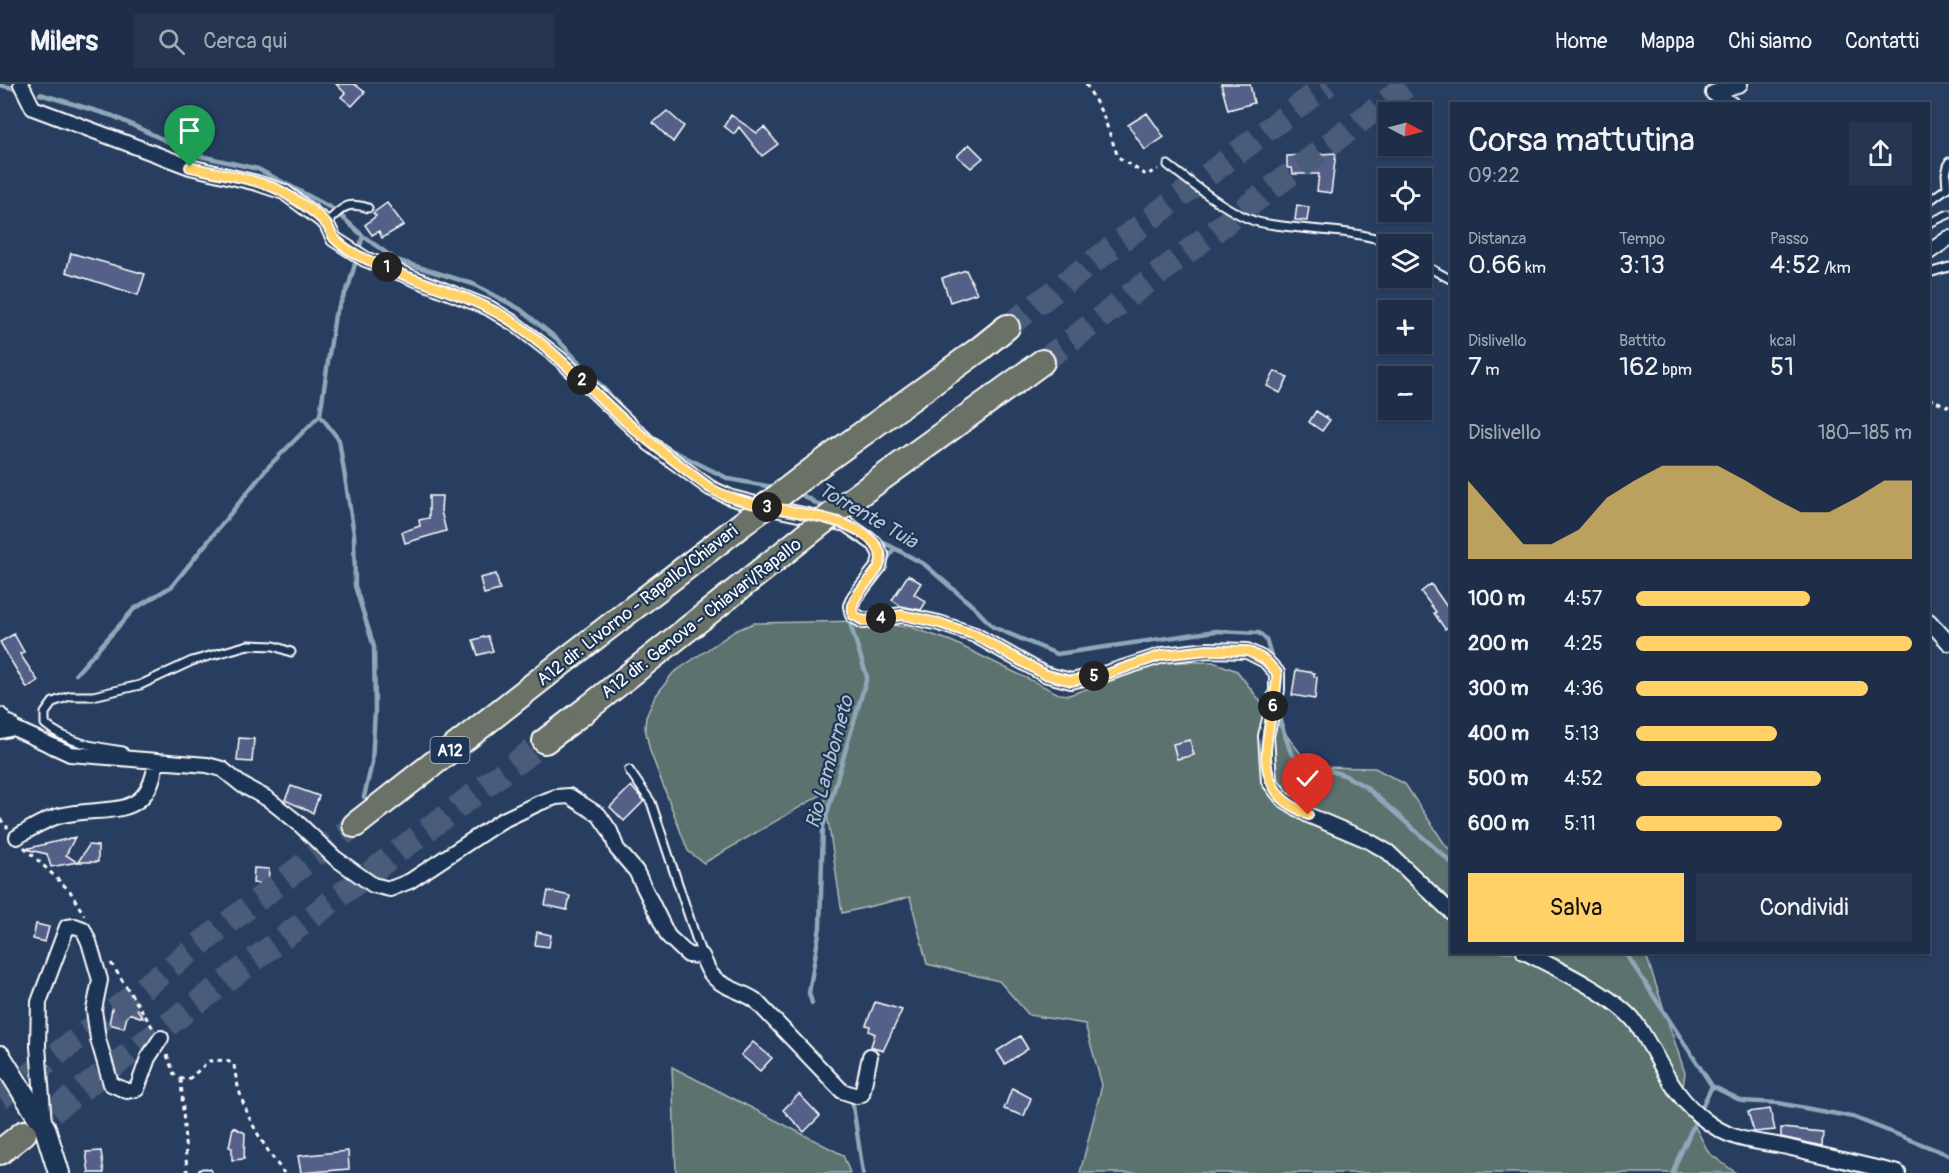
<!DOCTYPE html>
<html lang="it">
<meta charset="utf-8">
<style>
:root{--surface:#1e2e49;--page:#263650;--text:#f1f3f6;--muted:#a1a8b4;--line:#3c4a61;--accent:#ffd166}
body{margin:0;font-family:Pangolin,sans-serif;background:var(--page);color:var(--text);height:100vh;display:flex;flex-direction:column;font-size:22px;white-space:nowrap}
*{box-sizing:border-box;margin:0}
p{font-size:20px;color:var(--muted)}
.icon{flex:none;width:33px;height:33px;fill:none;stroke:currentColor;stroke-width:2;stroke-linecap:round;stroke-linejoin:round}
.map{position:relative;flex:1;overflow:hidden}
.drawer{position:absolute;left:1450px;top:18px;width:480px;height:852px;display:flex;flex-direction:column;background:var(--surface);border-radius:0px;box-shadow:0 2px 4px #0004,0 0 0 2px var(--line)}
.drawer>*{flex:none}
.needle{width:39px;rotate:96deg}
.fabs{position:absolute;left:1378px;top:18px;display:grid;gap:12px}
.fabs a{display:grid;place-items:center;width:54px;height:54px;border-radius:0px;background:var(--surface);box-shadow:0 2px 4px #0004,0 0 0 2px var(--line);font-size:30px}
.pin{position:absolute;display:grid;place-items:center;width:51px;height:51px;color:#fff;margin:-62px -26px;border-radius:50% 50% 50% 0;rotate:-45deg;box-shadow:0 0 6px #0007}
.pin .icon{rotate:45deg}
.km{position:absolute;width:30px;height:30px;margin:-15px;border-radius:50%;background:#222;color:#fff;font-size:16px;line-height:30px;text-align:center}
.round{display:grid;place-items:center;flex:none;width:63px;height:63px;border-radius:0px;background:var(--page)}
.summary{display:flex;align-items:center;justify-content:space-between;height:102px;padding:0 18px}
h1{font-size:33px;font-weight:600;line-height:45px}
.figures{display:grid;grid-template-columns:repeat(3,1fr);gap:9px;height:102px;padding:6px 18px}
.figures div{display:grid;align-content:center}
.figures b{font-size:26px;font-weight:600}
.figures small{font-size:16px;font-weight:400}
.figures p{font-size:16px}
.chart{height:168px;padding:12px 18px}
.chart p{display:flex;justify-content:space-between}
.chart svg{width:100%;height:108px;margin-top:6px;fill:var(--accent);opacity:.7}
.primary-button{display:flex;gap:12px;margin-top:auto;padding:12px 18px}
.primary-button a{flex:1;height:69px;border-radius:0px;background:var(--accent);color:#111;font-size:24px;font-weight:600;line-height:69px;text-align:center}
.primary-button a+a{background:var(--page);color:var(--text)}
ul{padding:0 18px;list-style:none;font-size:20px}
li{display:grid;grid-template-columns:96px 72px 1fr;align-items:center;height:45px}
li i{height:15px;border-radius:8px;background:var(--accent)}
header{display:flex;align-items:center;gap:36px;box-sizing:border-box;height:84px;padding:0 30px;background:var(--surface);border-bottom:2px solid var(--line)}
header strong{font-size:28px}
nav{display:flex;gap:33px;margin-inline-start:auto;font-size:21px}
.search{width:420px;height:54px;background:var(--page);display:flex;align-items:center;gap:15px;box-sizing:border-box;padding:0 21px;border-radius:0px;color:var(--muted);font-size:22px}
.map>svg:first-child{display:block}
</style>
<header>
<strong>Milers</strong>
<div class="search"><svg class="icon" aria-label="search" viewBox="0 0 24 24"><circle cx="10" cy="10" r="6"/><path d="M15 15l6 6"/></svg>Cerca qui</div>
<nav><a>Home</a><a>Mappa</a><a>Chi siamo</a><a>Contatti</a></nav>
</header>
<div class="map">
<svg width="1949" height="1089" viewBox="0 0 1949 1089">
<rect width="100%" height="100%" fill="#283e61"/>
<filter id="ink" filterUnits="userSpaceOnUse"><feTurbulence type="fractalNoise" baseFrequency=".0167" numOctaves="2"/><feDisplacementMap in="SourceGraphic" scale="12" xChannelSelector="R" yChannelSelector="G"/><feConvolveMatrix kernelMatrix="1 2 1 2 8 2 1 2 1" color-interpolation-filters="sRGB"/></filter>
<g filter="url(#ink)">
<path fill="#5b726e" stroke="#adb8b6" stroke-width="1.5" d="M864,537L913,544L951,557L1059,610L1069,611L1167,578H1213L1237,587L1311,683L1375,684L1405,700L1446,762L1452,766V868H1640L1646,871L1685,989L1681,1016L1709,1069L1736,1089H1080L1102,1001L1085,940L1029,931L999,897L927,880L910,813L842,829L824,709L704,779L688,767L650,667L645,644L646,633L655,613L673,589L735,547L754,539Z
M672,983L843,1071L850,1089H676Z"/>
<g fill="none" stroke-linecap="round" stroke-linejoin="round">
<path stroke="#8ea7b9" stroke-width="4.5" d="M0,1L17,5
M40,10L113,32L196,71L258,85L335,126
M339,130L363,152L396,176L473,200L520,225L557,255L623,325
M320,331L339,356L354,450L355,502L374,563L375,626L372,679L364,713
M665,363L729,395L777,404
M797,408L826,425
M877,455L924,480L974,523L993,543L1057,570L1216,547L1259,549L1266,555L1273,578
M884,480L894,465
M76,590L134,525L172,502L268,383L320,331L335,231L349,201L363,152
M1277,628L1291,669L1299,677L1344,691L1366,703L1452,779
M1625,868L1712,1002L1742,1017L1778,1019L1853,1033L1949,1071
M812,919L809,909L820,843L823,743L867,593L848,533
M852,1015L863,1089
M1673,1089L1677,1077L1712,1002"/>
</g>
<path fill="#556088" stroke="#fff" stroke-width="1.5" d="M336,0H354L365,8L352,22L341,13L345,9Z
M1221,0H1250L1254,19L1228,26Z
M667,27L684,42L673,58L653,39Z
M1147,29L1164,53L1145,66L1128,41Z
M731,31L757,49L764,43L778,60L762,72L739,43L734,50L724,42Z
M969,60L983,74L971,84L957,72Z
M1336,69L1331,109L1317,107L1319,90H1293L1292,84H1287V72Z
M387,119L404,141L382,154L379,147L372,151L365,141L376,132L373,129Z
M1297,121L1309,123L1307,137L1295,136Z
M71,169L145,190L138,211L66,188Z
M966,186L977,209L950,218L942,194Z
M1275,287L1288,294L1280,309L1267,302Z
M1316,327L1330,336L1322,347L1309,338Z
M429,412H442L441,427L446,447L405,459L402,448L420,442L419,436L429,434Z
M496,490L500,506L484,510L480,494Z
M908,491L921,499L914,510L926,518L921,526L901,522L892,516Z
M1431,500L1452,530V540L1445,545L1434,529L1436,528L1421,508Z
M14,550L24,568L20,570L38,597L27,604L0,558Z
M488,552L493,567L478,571L473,556Z
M1296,586L1314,589V592L1317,593L1315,615L1292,611Z
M239,654L254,655L252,678L237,677Z
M1190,656L1194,671L1177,675L1173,660Z
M291,702L319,712L313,729L285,716Z
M631,702L644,717L624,737L610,723Z
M75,753L66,771L77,778L51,783L47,770L25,765Z
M89,761L98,762V778H78Z
M254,784L269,785L268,800L253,799Z
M548,807L570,812L567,826L545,821Z
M36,840L49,843L45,858L33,855Z
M537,848L551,851L549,863L535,861Z
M124,905L143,934L128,929L124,944L109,940L113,920Z
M875,918L902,926L883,967L871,962L875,950L869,947L870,942L866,941Z
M1020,952L1028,965L1005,980L997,967Z
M753,958L772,974L760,987L741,971Z
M1012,1004L1031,1014L1024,1032L1004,1025Z
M799,1010L820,1032L804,1048L783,1026Z
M1770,1025L1775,1046L1754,1048L1748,1028Z
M233,1043L245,1049L244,1075L232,1076V1064L229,1063Z
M1781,1044L1823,1048L1822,1062L1781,1053Z
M101,1067L104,1089H89L86,1068Z
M348,1067L349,1085L301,1089L298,1072Z"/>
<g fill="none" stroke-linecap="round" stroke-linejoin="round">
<path stroke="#485b79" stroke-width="24" stroke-dasharray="24 12" stroke-linecap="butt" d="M1007,243L1328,0
M1042,278L1409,0
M0,1014L355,741
M24,1049L545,657"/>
<g stroke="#fff" stroke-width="11">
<path id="lane" d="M1168,81C1190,98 1231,131 1258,138C1303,148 1350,143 1394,160
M1929,117L1947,104L1946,90L1949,78
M326,139C343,124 345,117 368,124
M1929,139L1949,130
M1422,180L1452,196
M1929,189L1949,183
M128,675L123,667C96,663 67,659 45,640V629L53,618L70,612H93L140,601L192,577L248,561L274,562L291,568
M629,686L651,718L702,872
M203,1089H207"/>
</g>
<g stroke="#fff" stroke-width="18">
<path id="street" d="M21,0L33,24L190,83L257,99L284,108L326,139L334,155L365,175L489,224L515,240L560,275L649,359L710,404L732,414L775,425L846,440L875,460L881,471L879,482L855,513L851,522L853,531L864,537L902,531L939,539L975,551L1044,590L1071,597L1107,589L1163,571L1208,566L1247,567L1265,576L1277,589V606L1266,652L1269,697L1283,715L1308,731L1367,756L1388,768L1452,829
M1731,20L1713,9L1740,0
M1929,168L1949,154
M1929,537L1949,559
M0,631L9,642L70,670L207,681L222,685L242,701L268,715L297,738L335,774L373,801L390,805L410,797L501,737L539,719L556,713L569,712L599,731L610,747L617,765L636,787L668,852L688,871L702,872C705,878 707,885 711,890C720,903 742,907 755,916L842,1007L857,1012L862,1010L870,972
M17,753C30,745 44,736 59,732C103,720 149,741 156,677
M1524,868C1556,884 1618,913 1638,942C1662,978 1669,1009 1706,1037C1735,1059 1755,1056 1787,1063C1824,1072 1861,1080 1898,1089
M44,1039L38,962L39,918L67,843L75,842L83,845L89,858L100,896L94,926L98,955L111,1000L127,1007L137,1005L148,974L161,954"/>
</g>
<g stroke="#fff" stroke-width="24">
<path id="secondary" d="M0,644L9,642
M0,972L45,1044L59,1089"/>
</g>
<g stroke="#fff" stroke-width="28">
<path id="highway" d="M981,264L1007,243
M1023,292L1042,278
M545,657L583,628
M355,741L545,592
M0,1068L24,1049"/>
</g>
<path stroke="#fff" stroke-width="3" stroke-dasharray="4.5 4.5" stroke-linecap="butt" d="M1086,0L1103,31L1118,73L1146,91L1158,85
M1929,314L1949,323
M0,735L8,744
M24,763L70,807L84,831
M111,879L153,944
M167,971L174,990L181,995L190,994L209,977L226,976L234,981C239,1022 259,1056 284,1089
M181,995L187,1089"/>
<use href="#lane" stroke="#1d3557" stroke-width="7"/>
<use href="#street" stroke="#1d3557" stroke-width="14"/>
<use href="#secondary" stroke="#1d3557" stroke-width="20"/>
<use href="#highway" stroke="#6a7166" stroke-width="24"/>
<g stroke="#fff" stroke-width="28" stroke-linecap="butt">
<path id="highway-bridge" d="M545,592L815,384L981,264
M583,628L839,425L1023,292"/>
</g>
<use href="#highway-bridge" stroke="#6a7166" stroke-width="24"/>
</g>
</g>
<g fill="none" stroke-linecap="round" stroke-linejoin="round" filter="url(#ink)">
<g stroke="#fff" stroke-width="12">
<path id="route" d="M190,83C216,89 266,96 286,110C299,118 317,128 326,140C330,144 331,151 335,155C343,163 356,171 366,175C414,199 470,209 516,240C552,265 582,297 614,327C635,347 658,364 681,382C690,389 700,397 710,404C754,431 844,423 875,460C898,487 846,503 853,531L864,537L902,531L939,539L975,551L1044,590L1071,597L1107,590L1162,571L1208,566L1248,567L1265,576L1277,589C1277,630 1250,678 1281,713C1288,721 1300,726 1308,731"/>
</g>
<use href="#route" stroke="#ffd166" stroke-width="8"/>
</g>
<g text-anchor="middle" stroke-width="4.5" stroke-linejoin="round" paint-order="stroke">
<rect fill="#1d3557" stroke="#bbc2cd" stroke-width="1.5" x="430.5" y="653" width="39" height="26" rx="4.5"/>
<g font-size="16" font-weight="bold" fill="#fff">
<text x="450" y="672">A12</text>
</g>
<g font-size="18" fill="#fff" stroke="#1d3557">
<text transform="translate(637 521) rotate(-38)" y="6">A12 dir. Livorno - Rapallo/Chiavari</text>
<text transform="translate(701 534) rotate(-38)" y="6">A12 dir. Genova - Chiavari/Rapallo</text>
</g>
<g font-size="20" font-style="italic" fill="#b3c4d0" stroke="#1d3557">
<text transform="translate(868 431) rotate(30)" y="7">Torrente Tuia</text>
<text transform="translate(829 678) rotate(-75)" y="7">Rio Lamborneto</text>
</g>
</g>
</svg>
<div class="fabs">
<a><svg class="needle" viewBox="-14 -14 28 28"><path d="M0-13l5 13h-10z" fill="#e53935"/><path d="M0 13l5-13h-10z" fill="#a1a8b4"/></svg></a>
<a><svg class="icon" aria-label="locate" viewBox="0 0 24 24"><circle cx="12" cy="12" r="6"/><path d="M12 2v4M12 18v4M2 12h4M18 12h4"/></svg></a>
<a><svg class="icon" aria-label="layers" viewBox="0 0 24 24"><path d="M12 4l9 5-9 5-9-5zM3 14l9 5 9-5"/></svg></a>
<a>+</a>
<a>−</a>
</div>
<div class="pin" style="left:190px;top:83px;background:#1e9e55"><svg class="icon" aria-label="arrive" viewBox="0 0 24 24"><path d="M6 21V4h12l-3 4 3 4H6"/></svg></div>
<div class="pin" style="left:1308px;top:731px;background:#d93025"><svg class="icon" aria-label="check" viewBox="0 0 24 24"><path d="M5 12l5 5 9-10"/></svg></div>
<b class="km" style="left:387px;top:183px">1</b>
<b class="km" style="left:582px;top:296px">2</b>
<b class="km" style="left:767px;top:423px">3</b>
<b class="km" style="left:881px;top:534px">4</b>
<b class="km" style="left:1094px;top:592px">5</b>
<b class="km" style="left:1273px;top:622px">6</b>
<section class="drawer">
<div class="summary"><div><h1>Corsa mattutina</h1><p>09:22</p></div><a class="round"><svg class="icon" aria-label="share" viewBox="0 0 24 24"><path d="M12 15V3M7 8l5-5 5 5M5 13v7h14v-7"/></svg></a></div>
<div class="figures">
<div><p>Distanza</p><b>0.66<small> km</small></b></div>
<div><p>Tempo</p><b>3:13</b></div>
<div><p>Passo</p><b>4:52<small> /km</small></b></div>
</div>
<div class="figures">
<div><p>Dislivello</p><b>7<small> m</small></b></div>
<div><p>Battito</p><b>162<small> bpm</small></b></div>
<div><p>kcal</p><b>51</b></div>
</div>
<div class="chart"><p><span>Dislivello</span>180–185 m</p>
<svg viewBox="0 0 160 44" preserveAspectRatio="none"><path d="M0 44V12L10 25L20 38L30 38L40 32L50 19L60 12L70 6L80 6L90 6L100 12L110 19L120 25L130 25L140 19L150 12L160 12V44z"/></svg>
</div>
<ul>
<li><b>100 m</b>4:57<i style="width:63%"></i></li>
<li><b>200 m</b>4:25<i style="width:100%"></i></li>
<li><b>300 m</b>4:36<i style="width:84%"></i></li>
<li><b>400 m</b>5:13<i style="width:51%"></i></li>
<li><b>500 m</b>4:52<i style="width:67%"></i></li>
<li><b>600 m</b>5:11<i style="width:53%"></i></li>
</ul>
<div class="primary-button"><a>Salva</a><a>Condividi</a></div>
</section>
</div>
